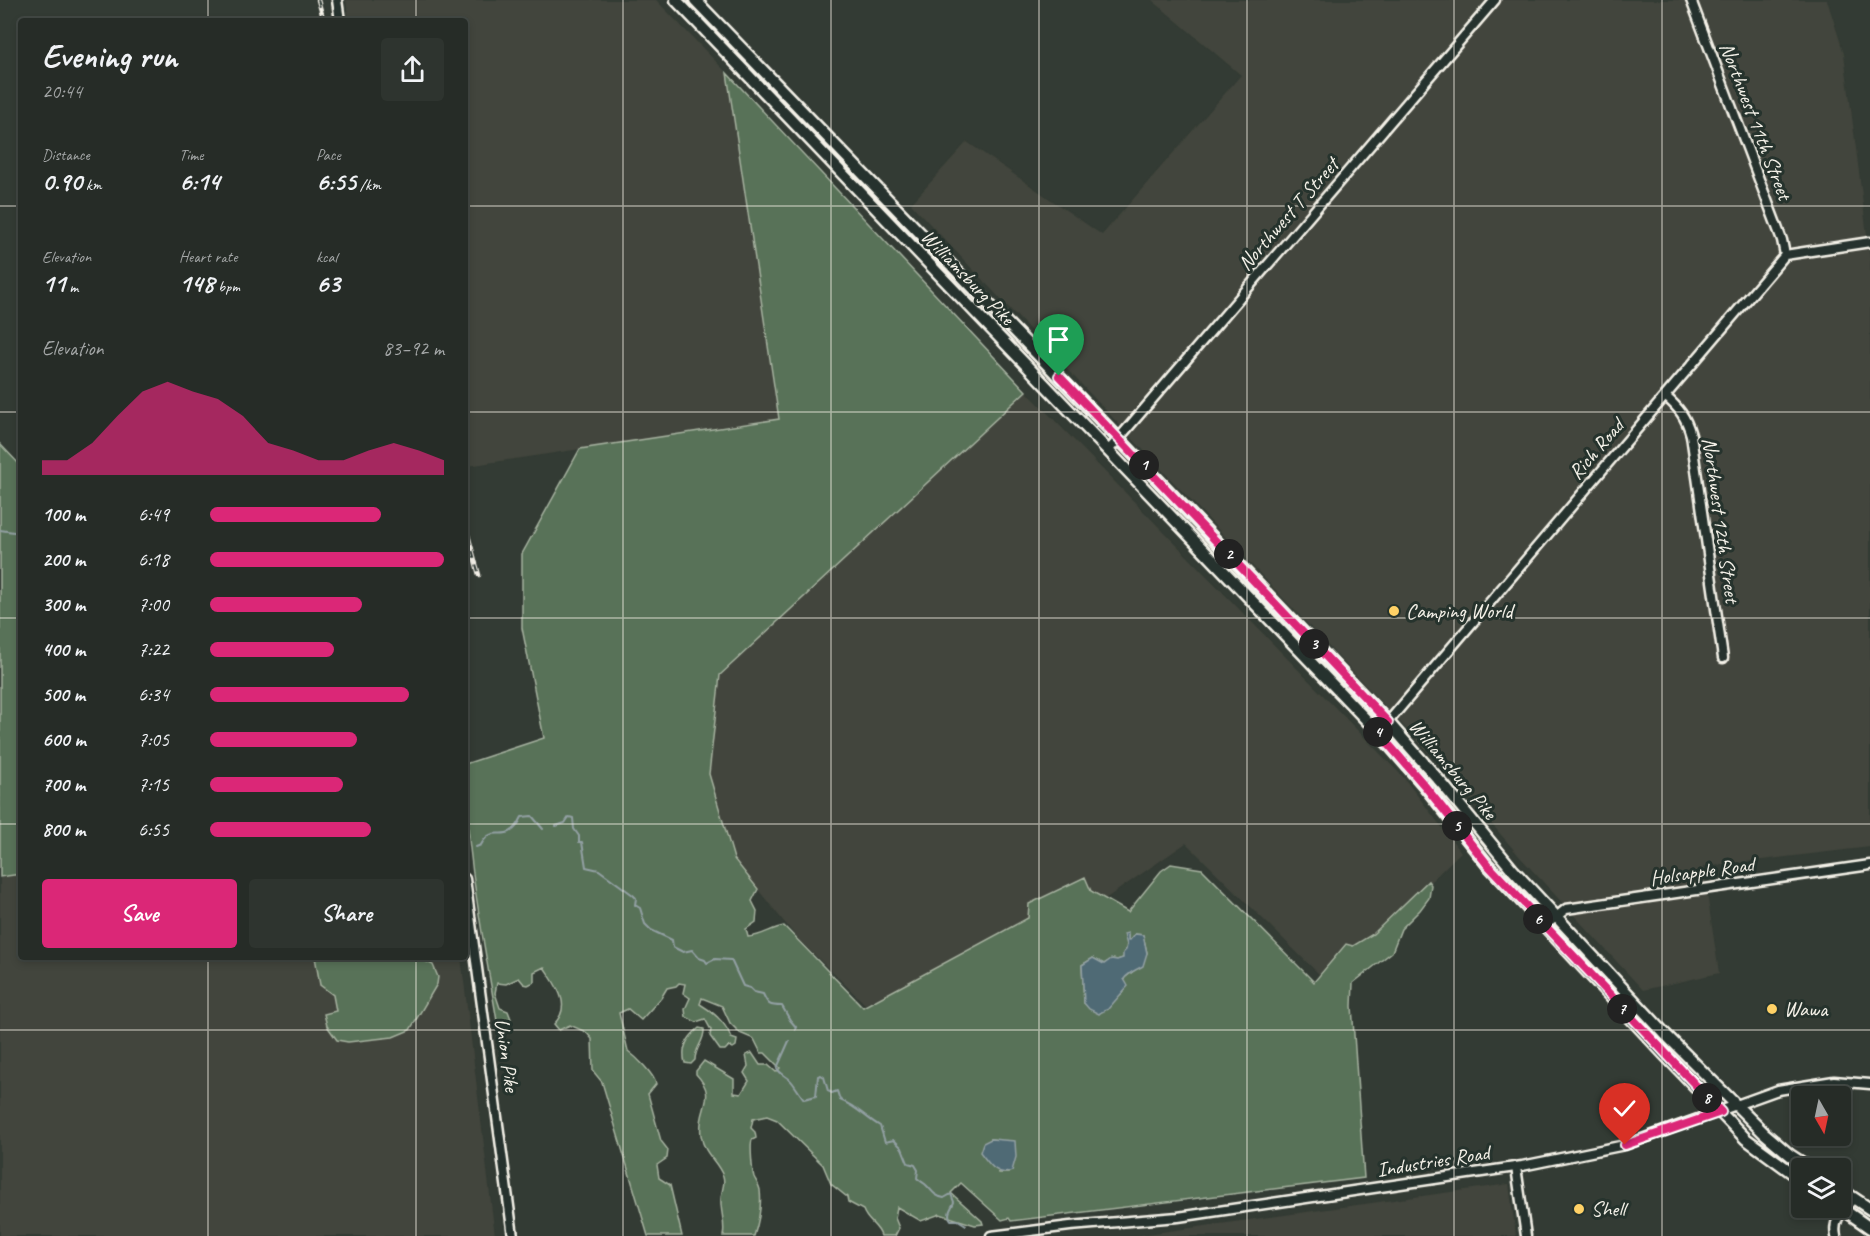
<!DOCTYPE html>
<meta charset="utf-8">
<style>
:root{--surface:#262c27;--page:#2e342f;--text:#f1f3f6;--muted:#a4a7a7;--line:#424844;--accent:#db2777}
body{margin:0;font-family:Caveat,sans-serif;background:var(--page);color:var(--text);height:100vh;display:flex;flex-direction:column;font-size:22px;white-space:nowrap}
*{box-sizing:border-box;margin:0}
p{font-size:20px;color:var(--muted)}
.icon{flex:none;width:33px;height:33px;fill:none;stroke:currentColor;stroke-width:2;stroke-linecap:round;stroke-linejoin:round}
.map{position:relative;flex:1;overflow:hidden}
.drawer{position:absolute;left:18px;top:18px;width:450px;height:942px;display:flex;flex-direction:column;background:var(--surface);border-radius:6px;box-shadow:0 3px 9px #0003,0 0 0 2px var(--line)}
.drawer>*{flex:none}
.needle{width:39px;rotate:171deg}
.fabs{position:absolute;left:1791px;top:1086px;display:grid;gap:12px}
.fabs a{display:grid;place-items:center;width:60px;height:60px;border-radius:6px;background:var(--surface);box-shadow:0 3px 9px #0003,0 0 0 2px var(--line);font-size:30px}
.pin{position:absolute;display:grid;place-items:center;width:51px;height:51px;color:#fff;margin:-62px -26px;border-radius:50% 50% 50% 0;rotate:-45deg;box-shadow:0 0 6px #0007}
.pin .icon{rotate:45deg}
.km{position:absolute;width:30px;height:30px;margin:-15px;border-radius:50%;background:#222;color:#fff;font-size:16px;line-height:30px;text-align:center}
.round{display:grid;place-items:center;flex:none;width:63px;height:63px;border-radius:6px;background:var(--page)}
.overview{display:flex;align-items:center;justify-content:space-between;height:102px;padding:0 24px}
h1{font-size:33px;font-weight:700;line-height:45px}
.stats{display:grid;grid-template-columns:repeat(3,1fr);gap:9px;height:102px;padding:6px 24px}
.stats div{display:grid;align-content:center}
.stats b{font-size:26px;font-weight:700}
.stats small{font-size:16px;font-weight:400}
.stats p{font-size:16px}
.chart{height:168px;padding:12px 24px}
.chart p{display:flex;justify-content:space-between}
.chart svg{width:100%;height:108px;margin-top:6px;fill:var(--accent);opacity:.7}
.button{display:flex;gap:12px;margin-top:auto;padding:12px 24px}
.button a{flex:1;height:69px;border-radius:6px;background:var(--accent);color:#fff;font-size:24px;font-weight:700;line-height:69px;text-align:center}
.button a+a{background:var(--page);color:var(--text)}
ul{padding:0 24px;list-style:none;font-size:20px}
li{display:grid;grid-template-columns:96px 72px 1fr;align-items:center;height:45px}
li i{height:15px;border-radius:8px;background:var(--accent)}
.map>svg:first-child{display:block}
</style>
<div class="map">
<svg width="1870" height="1236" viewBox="0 0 1870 1236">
<rect width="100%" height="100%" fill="#333b34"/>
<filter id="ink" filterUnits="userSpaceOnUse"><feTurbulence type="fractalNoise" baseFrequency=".0167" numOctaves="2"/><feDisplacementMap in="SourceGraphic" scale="12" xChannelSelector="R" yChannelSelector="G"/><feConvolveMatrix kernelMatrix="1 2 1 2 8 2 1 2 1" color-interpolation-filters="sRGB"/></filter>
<g filter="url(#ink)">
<path fill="#42453c" d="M346,0H656L727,73L779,419L468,466L465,453V21H349Z
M1152,0H1827L1844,54L1870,259V847L1703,867L1719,973L1643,990L1520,857L1449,774L911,204L967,142L1102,235L1241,75Z
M1026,391L1403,777L1461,852L1327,982L1186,843L1108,897L865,1004L798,939L734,860L709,774L720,675Z
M21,874V957H461L495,1236H0V878Z
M1509,1184L1516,1236H1133Z"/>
<path fill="#597258" stroke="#a6b2a0" stroke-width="1.5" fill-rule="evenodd" d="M727,73L1026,391L720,675L709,774L734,859L758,889L752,901L757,911L756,922L746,929L748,937C763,936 771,928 784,926L863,1007L1028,918L1029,904L1085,877L1091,891L1128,912L1161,871L1171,864L1202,869L1314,982L1346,944L1353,946L1373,934L1428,881L1431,885L1429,898L1420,910L1401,929L1392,952L1353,983L1352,1006L1364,1178L1011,1221L1009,1218L1002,1220L961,1183L951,1193L982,1221L983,1224L975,1225L940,1214L921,1221L897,1207L895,1218L899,1228L895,1236H881C878,1225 867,1222 863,1210L848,1202L847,1197L831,1184L823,1165L777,1120L767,1116L753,1119L751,1128L755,1132L756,1138L752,1140C750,1145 752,1171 754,1177C756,1181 759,1185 760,1190C762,1207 759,1221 754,1236H723C726,1224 720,1211 721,1199C721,1190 726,1185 723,1176C716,1159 704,1155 701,1135C697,1108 719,1098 696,1074V1071L704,1061L734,1079V1093L741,1094L749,1081L744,1073L748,1066L746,1055L752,1053L760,1065H768L776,1072L780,1068L765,1053H761L754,1039L740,1033L730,1023L722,1006L702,998L700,1004C713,1012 727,1023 731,1038L737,1040L736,1046L733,1048L729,1046L725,1050H720L710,1036L711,1030L705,1019L696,1022L686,1017L685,1009L690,998L683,993L685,984L679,983L676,986L667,988L661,998L641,1020L628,1009L619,1013L628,1051C636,1057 654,1074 656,1084L648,1094L661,1141L668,1150L667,1158L657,1165L659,1178L670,1185L682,1236H648L602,1082L593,1071L592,1039L586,1032L570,1025L559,1030L554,1024C573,1005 556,986 544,967L534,972V982L528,985L524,984L519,978L506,984L497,983L495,993L500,1008L508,1011L511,1019L497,1021C483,936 465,851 465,764L544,738L522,628V554L580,449L779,419ZM1135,934L1143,935L1147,953L1139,967L1123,979L1124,992L1115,998L1107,1009L1091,1008L1084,1003L1082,965L1093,958L1104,964L1113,959L1117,960L1123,958L1126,950L1128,935V940H1130ZM991,1139L999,1140L1008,1173H999Z
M0,444L21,466V874L0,877Z
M315,957H417L433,965L438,977L437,984L410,1030L393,1037L348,1042L337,1040L327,1026L324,1014L336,1011L333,995L320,985Z
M699,1028L704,1029C705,1041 695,1047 695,1060L691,1064L685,1063C681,1048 687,1038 699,1028Z"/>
<path fill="#506a75" stroke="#92a0a3" stroke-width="1.5" d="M1128,933V940H1130L1135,934L1143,935L1147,953L1143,966C1136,970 1129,972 1124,979L1128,986C1127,987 1109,1008 1108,1009C1105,1011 1101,1011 1099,1014L1089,1009L1084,1003L1082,965L1093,958L1104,964L1111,959L1117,960L1123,958V953L1126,950L1127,945L1124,934Z
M991,1139L1015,1141L1016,1157L1012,1171C997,1178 988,1162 980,1152L983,1143Z"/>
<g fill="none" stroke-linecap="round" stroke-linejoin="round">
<path stroke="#92a0a3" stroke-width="2" d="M0,530L21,533
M556,826L565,823L569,817L573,818L574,829L579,836V842H582L586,867L599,870L633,895L636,898L635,905L640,908L645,924L651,930L672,940L673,947L683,952L692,950L699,958L705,960L707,963L715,959L731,960L743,986L750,988L754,992L763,994C768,1005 769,1006 782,1006L790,1020L796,1027L795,1030
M476,847L481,845C494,820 507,849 522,817L532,816L543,829
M789,1041L777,1068C781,1076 787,1075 792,1082C796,1087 799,1093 804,1099L816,1096L818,1076L821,1075L824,1077L828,1091L832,1093L837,1091L840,1100C856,1106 866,1118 880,1126L885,1142L894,1140L902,1148L908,1163L915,1165L918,1170L917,1178C919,1180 922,1182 925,1184C932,1190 933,1196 944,1198L951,1194L954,1202C952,1208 946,1213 951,1220H958L966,1225"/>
<g stroke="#f4f1e8" stroke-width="13">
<path id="minor" d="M337,0L340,21
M1691,0L1782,240L1785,255
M1665,396C1679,408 1686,417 1691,435L1723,658
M1108,451L1495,0
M1377,731L1388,722L1785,255L1870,242
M465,879L513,1236
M1545,926L1566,909L1870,865
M1516,1167L1526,1236
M991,1236L1070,1226L1178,1217L1522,1166L1625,1145L1778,1090L1834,1081L1870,1084
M1836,1236C1832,1219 1844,1210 1854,1198"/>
</g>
<g stroke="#f4f1e8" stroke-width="15">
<path id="major" d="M676,0L1377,731L1424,785L1487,864L1664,1054L1746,1139L1802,1180
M695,0L1119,439L1388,722L1444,786L1512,869L1666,1035L1764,1133L1790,1155L1810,1168
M1840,1189L1870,1209
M1840,1207L1870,1228"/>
</g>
<use href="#minor" stroke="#26332d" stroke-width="8"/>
<use href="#major" stroke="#26332d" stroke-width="10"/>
<g stroke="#f4f1e8" stroke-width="4.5">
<path id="rail" d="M318,0L324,21
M465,524L479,575"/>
</g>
<use href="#rail" stroke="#26332d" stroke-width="2" stroke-dasharray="7" stroke-linecap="butt"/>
</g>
</g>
<g fill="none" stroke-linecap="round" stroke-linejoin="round" filter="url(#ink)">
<g stroke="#fff" stroke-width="12">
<path id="route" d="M1059,376L1388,722L1377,731L1424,785L1487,864L1721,1112L1625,1145"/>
</g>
<use href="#route" stroke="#db2777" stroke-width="8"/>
</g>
<path fill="none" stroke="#f4f1e8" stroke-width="1.5" stroke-opacity="0.55" d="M208,0V21M416,0V21M623,0V1236M831,0V1236M1039,0V1236M1247,0V1236M1454,0V1236M1662,0V1236M0,206H21M465,206H1870M0,412H21M465,412H1870M0,618H21M465,618H1870M0,824H21M465,824H1870M208,957V1236M416,957V1236M0,1030H1870"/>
<g fill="#ffd166" stroke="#26332d" stroke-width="2">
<circle cx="1394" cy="611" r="6"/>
<circle cx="1772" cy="1009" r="6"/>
<circle cx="1579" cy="1209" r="6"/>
</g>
<g text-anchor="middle" stroke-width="6" stroke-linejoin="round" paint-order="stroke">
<g font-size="21" fill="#f4f1e8" stroke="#26332d">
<text transform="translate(1756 121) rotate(69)" y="7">Northwest 11th Street</text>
<text transform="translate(1288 214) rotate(-49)" y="7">Northwest T Street</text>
<text transform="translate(968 277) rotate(46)" y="7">Williamsburg Pike</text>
<text transform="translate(1596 449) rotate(-49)" y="7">Rich Road</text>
<text transform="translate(1721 520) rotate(82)" y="7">Northwest 12th Street</text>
<text transform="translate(1453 769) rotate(50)" y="7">Williamsburg Pike</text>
<text transform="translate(1702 871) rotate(-8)" y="7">Holsapple Road</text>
<text transform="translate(507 1055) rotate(82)" y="7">Union Pike</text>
<text transform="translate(1433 1161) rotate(-9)" y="7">Industries Road</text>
</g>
<g font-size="21" fill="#f4f1e8" stroke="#26332d" text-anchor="start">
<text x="1406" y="618">Camping World</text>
<text x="1784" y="1016">Wawa</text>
<text x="1591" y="1216">Shell</text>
</g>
</g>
</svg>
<div class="fabs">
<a><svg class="needle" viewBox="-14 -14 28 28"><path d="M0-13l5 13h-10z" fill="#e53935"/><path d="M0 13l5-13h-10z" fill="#a4a7a7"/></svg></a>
<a><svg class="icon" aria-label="layers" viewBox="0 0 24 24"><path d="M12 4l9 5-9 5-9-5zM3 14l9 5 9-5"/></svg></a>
</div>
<div class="pin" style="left:1059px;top:376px;background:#1e9e55"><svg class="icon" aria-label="arrive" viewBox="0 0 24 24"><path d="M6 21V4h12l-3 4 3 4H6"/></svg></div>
<div class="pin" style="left:1625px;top:1145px;background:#d93025"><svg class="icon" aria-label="check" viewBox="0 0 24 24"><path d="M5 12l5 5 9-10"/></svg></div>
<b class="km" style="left:1144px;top:465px">1</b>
<b class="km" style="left:1229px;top:554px">2</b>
<b class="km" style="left:1314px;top:644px">3</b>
<b class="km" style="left:1378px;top:732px">4</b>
<b class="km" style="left:1457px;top:826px">5</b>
<b class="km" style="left:1538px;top:919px">6</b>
<b class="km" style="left:1622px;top:1009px">7</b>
<b class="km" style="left:1707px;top:1098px">8</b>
<section class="drawer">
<div class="overview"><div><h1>Evening run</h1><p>20:44</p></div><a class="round"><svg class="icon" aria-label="share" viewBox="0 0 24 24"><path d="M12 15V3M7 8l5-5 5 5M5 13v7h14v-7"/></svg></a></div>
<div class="stats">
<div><p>Distance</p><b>0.90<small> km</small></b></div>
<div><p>Time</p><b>6:14</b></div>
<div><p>Pace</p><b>6:55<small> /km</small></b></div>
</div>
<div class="stats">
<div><p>Elevation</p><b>11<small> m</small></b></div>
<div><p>Heart rate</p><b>148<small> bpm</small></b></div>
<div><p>kcal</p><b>63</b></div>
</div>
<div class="chart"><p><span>Elevation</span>83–92 m</p>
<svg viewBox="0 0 160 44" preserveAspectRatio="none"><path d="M0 44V38L10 38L20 31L30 20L40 10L50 6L60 10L70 13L80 20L90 31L100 34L110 38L120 38L130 34L140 31L150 34L160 38V44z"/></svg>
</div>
<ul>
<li><b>100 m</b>6:49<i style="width:73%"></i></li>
<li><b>200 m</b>6:18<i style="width:100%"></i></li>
<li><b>300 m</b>7:00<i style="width:65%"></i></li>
<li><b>400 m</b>7:22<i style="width:53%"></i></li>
<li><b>500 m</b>6:34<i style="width:85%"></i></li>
<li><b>600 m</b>7:05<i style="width:63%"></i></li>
<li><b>700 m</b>7:15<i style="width:57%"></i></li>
<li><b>800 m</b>6:55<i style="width:69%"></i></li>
</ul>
<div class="button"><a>Save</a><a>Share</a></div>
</section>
</div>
